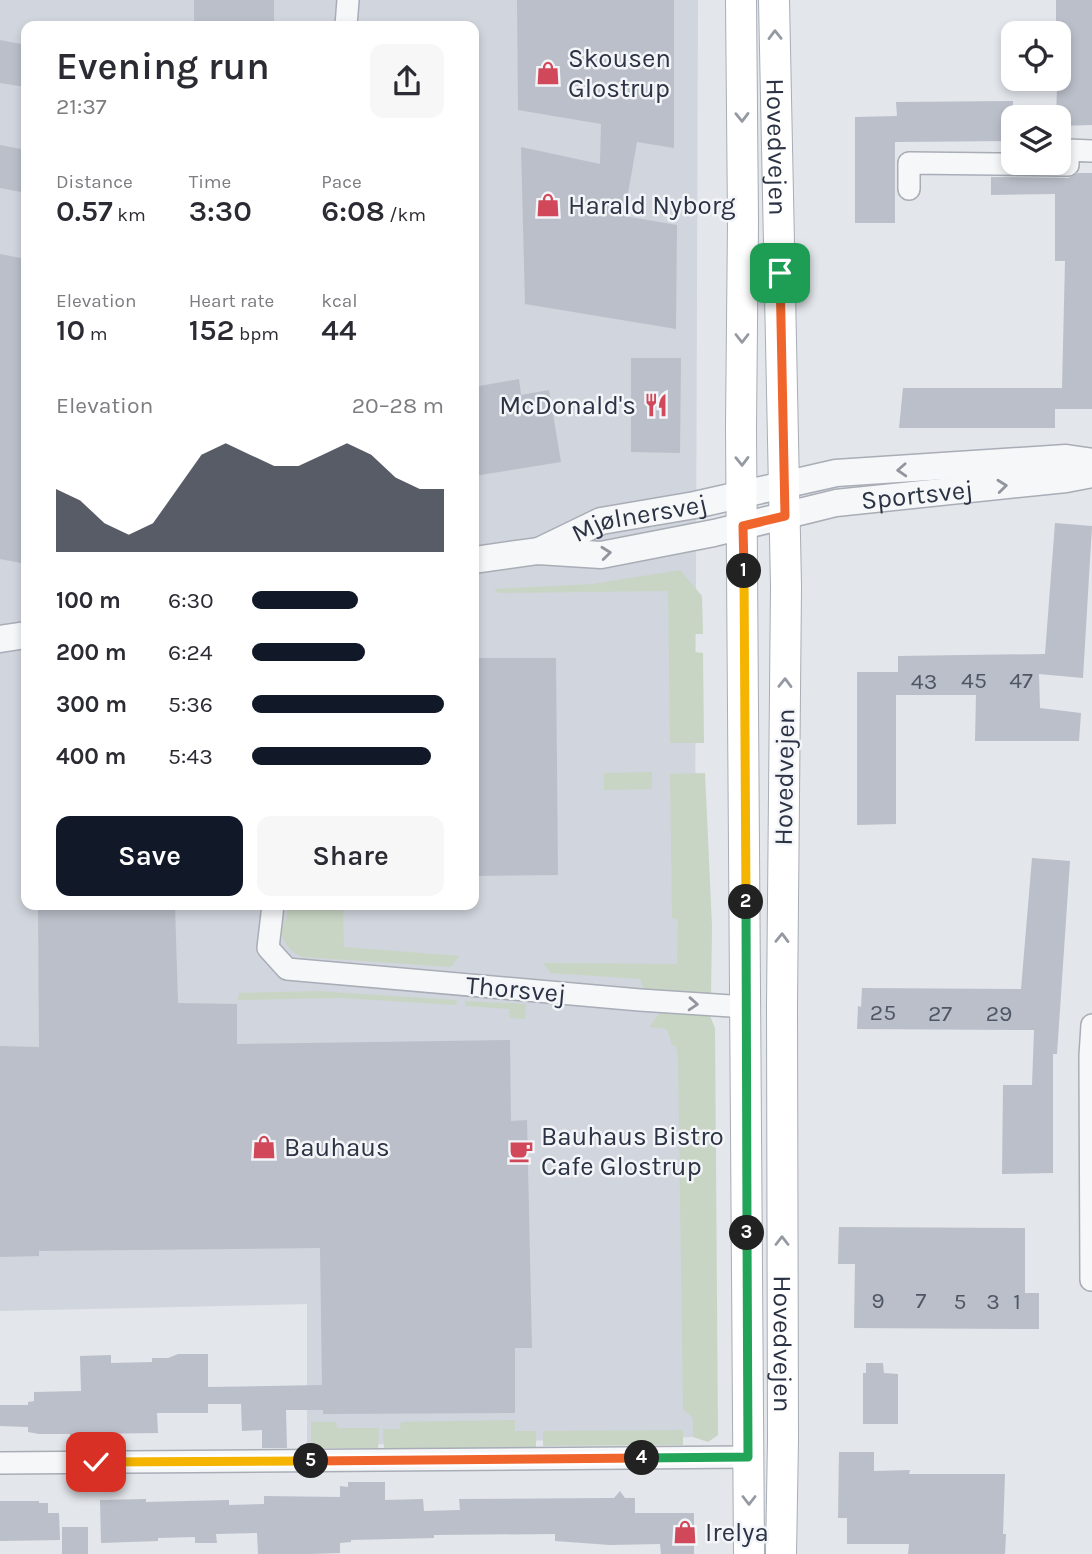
<!DOCTYPE html>
<meta charset="utf-8">
<style>
:root{--surface:#fff;--page:#f7f7f7;--text:#2b2b33;--muted:#7c7c81;--accent:#111827}
body{margin:0;font-family:Karla,sans-serif;background:var(--page);color:var(--text);height:100vh;display:flex;flex-direction:column;font-size:26px;white-space:nowrap}
*{box-sizing:border-box;margin:0}
p{font-size:23px;color:var(--muted)}
.icon{flex:none;width:38px;height:38px;fill:none;stroke:currentColor;stroke-width:2;stroke-linecap:round;stroke-linejoin:round}
.map{position:relative;flex:1;overflow:hidden}
.sheet{position:absolute;left:21px;top:21px;width:458px;height:889px;display:flex;flex-direction:column;background:var(--surface);border-radius:14px;box-shadow:0 4px 10px #0003}
.sheet>*{flex:none}
.fabs{position:absolute;left:1001px;top:21px;display:grid;gap:14px}
.fabs a{display:grid;place-items:center;width:70px;height:70px;border-radius:14px;background:var(--surface);box-shadow:0 4px 10px #0003;font-size:35px}
.pin{position:absolute;display:grid;place-items:center;width:60px;height:60px;color:#fff;margin:-30px;border-radius:14px;box-shadow:0 4px 10px #0006}
.km{position:absolute;width:35px;height:35px;margin:-18px;border-radius:50%;background:#222;color:#fff;font-size:19px;line-height:35px;text-align:center}
.round{display:grid;place-items:center;flex:none;width:74px;height:74px;border-radius:14px;background:var(--page)}
.overview{display:flex;align-items:center;justify-content:space-between;height:119px;padding:0 35px}
h1{font-size:38px;font-weight:600;line-height:52px}
.stats{display:grid;grid-template-columns:repeat(3,1fr);gap:10px;height:119px;padding:7px 35px}
.stats div{display:grid;align-content:center}
.stats b{font-size:30px;font-weight:600}
.stats small{font-size:19px;font-weight:400}
.stats p{font-size:19px}
.chart{height:196px;padding:14px 35px}
.chart p{display:flex;justify-content:space-between}
.chart svg{width:100%;height:126px;margin-top:7px;fill:var(--accent);opacity:.7}
.primary-button{display:flex;gap:14px;margin-top:auto;padding:14px 35px}
.primary-button a{flex:1;height:80px;border-radius:14px;background:var(--accent);color:#fff;font-size:28px;font-weight:600;line-height:80px;text-align:center}
.primary-button a+a{background:var(--page);color:var(--text)}
ul{padding:0 35px;list-style:none;font-size:23px}
li{display:grid;grid-template-columns:112px 84px 1fr;align-items:center;height:52px}
li i{height:18px;border-radius:9px;background:var(--accent)}
.map>svg:first-child{display:block}
</style>
<div class="map">
<svg width="1092" height="1554" viewBox="0 0 1092 1554">
<rect width="100%" height="100%" fill="#e3e6eb"/>
<path fill="#d1d5dd" fill-rule="evenodd" d="M0,0H698L693,1437L307,1446V1304L0,1311ZM26,26H474V905H26Z"/>
<path fill="#c8d5c4" d="M680,570L702,596L703,634H695V652L703,653L704,743H670L668,591L499,593L494,589L593,584Z
M652,772V789L604,790V773Z
M705,773L712,926L711,998L645,993L640,979L551,973L543,963L677,964L678,919L672,918L670,774Z
M288,905H343L344,947L459,956L451,967L302,957C286,950 280,938 281,921H286Z
M316,991L457,1000L456,1005L342,998L238,1000L239,993Z
M465,1001L526,1004L525,1019L510,1018L509,1009L465,1006Z
M660,1013L710,1016L715,1028L718,1435L708,1442L693,1437V1418L683,1409L678,1059L676,1046L672,1045L667,1029L649,1027Z
M515,1420V1431H536V1448H384L383,1429H400L401,1422Z
M311,1422H336L337,1428H379L378,1448H311Z
M683,1430V1445L543,1446V1431Z"/>
<path fill="#babfc9" d="M194,0H274V26H194Z
M517,0H674V148L637,142L624,216L677,225L676,329L525,304L521,147L600,164L601,124L518,110Z
M1056,0H1092V125L1059,126V117H1056L1059,33H1056Z
M0,40L26,45V87L0,83Z
M1013,101V141L895,142V223H855V117L897,116L896,102Z
M0,145L26,150V193L0,188Z
M1078,173H1092V409H1055V428H899L903,388H1062L1065,261H1055V194L991,195V177L1068,178Z
M0,254L26,259L23,279L26,280V564L0,559Z
M631,358H681L680,453L631,452Z
M519,379L521,395L549,390L561,462L474,476V387Z
M1055,523L1092,526L1083,678L1039,674L1040,708L1081,713L1079,741H975L976,695H896V824L857,825V672H898V656L1045,654Z
M474,658H556L558,875L474,876Z
M1032,858L1070,861L1057,1054H1053V1173L1002,1174L1003,1085H1032L1034,1030L857,1029L858,1006L861,1007L862,988L1021,989Z
M38,905H175L178,1003L237,1004V1044L510,1040L511,1121L527,1120L532,1348H515V1413L323,1414V1410H286L287,1448H262V1430L242,1431L241,1404H208V1413H157L158,1433L88,1434L87,1449H70V1434H39L28,1432V1427L0,1426V1405H28V1402L34,1401V1392L81,1391L80,1356L111,1355V1363L152,1362V1358H168L178,1354H208V1387L322,1385L320,1248L39,1251V1256L0,1257V1046L39,1047Z
M839,1227L1025,1228V1293H1039V1329L854,1328L855,1264H838Z
M866,1363H883L884,1373L898,1374V1424H863V1373H866Z
M839,1452H874V1471L910,1470L909,1474H1005L1003,1534H1006L1005,1554H908L909,1544H847V1518H838Z
M348,1482H385V1500L423,1499L424,1511L460,1510L459,1499L607,1498H614L620,1491L625,1498H635V1513H694V1554H661L660,1544L610,1545L555,1541V1534L434,1535V1538L351,1540V1542L340,1543V1553L309,1554H258L257,1533L216,1534L217,1543H195V1537L158,1538V1541L101,1543L100,1500L146,1499V1502L229,1500V1505L264,1504V1496L340,1497V1486L348,1487Z
M0,1501H39V1503H48V1513H59L60,1540L0,1541Z
M62,1527H88V1554H62Z"/>
<g fill="none" stroke-linecap="round" stroke-linejoin="round">
<g stroke="#a8adb6" stroke-width="24">
<path id="minor" d="M346,26L348,0
M909,189V163L1068,165V150L1092,151
M273,905L268,948L287,969L640,1000L746,1007
M1091,1280L1090,1056L1092,1025
M0,1463L748,1457"/>
</g>
<g stroke="#a8adb6" stroke-width="29">
<g id="tertiary">
<path id="s1" d="M539,551L601,521L695,505L836,473L1066,458L1092,462"/>
<path id="s2" d="M474,560L538,551L601,555L714,533L836,503L1066,479L1092,474"/>
<path d="M0,639L26,635"/>
</g>
</g>
<g stroke="#a8adb6" stroke-width="32">
<g id="secondary">
<path d="M741,0L743,221L741,427L749,1554"/>
<path id="s3" d="M774,0L786,586L782,1007L783,1441L781,1554"/>
</g>
</g>
<use href="#minor" stroke="#f6f7f9" stroke-width="21"/>
<use href="#tertiary" stroke="#f6f7f9" stroke-width="26"/>
<use href="#secondary" stroke="#fff" stroke-width="30"/>
</g>
<defs><path id="oneway-chevron" d="M-2-3.5L2.5 0L-2 3.5" fill="none" stroke-width="1.6" stroke-linecap="round" stroke-linejoin="round" transform="scale(1.75)"/></defs>
<g stroke="#9599a2">
<use href="#oneway-chevron" transform="translate(775 35) rotate(-91)"/>
<use href="#oneway-chevron" transform="translate(742 117) rotate(89)"/>
<use href="#oneway-chevron" transform="translate(742 338) rotate(90)"/>
<use href="#oneway-chevron" transform="translate(742 461) rotate(89)"/>
<use href="#oneway-chevron" transform="translate(785 683) rotate(-89)"/>
<use href="#oneway-chevron" transform="translate(782 938) rotate(-89)"/>
<use href="#oneway-chevron" transform="translate(782 1241) rotate(-90)"/>
<use href="#oneway-chevron" transform="translate(749 1500) rotate(90)"/>
</g>
<g stroke="#90959e">
<use href="#oneway-chevron" transform="translate(902 470) rotate(177)"/>
<use href="#oneway-chevron" transform="translate(1002 486) rotate(-6)"/>
<use href="#oneway-chevron" transform="translate(606 553) rotate(-6)"/>
<use href="#oneway-chevron" transform="translate(693 1004) rotate(4)"/>
</g>
<g fill="none" stroke-linecap="round" stroke-linejoin="round">
<g stroke="#fff" stroke-width="14">
<path id="split-1" d="M744,571L743,526L785,516L780,273"/>
</g>
<g stroke="#fff" stroke-width="14">
<path id="split-2" d="M744,571L746,902"/>
</g>
<g stroke="#fff" stroke-width="14">
<path id="split-3" d="M746,902L747,1233"/>
</g>
<g stroke="#fff" stroke-width="14">
<path id="split-4" d="M642,1458L748,1457L747,1233"/>
</g>
<g stroke="#fff" stroke-width="14">
<path id="split-5" d="M311,1461L642,1458"/>
</g>
<g stroke="#fff" stroke-width="14">
<path id="split-6" d="M96,1462L311,1461"/>
</g>
<use href="#split-1" stroke="#f0652b" stroke-width="9"/>
<use href="#split-2" stroke="#f5b400" stroke-width="9"/>
<use href="#split-3" stroke="#22a559" stroke-width="9"/>
<use href="#split-4" stroke="#22a559" stroke-width="9"/>
<use href="#split-5" stroke="#f0652b" stroke-width="9"/>
<use href="#split-6" stroke="#f5b400" stroke-width="9"/>
</g>
<defs>
<g id="shop-bare" transform="scale(1.89)"><path d="M-5-2.5h2.3a2.7 3.5 0 0 1 5.4 0H5L5.5 6h-11ZM-1.5-2.5h3a1.5 2.3 0 0 0-3 0Z" fill="#d04859" stroke="#f3f5f8" stroke-width="2.5" paint-order="stroke"/></g>
<g id="restaurant-bare" transform="scale(1.89)"><path d="M-5-6h1v4h1v-4h1v4h1v-4h1v5L-1.5 .5V6h-2V.5L-5-1ZM5-6V6H3V1.5H1.5Q1.5-4 5-6Z" fill="#d04859" stroke="#f3f5f8" stroke-width="2.5" paint-order="stroke"/></g>
<g id="cafe-bare" transform="scale(1.89)"><path d="M-5.5-4.5H6V0H3Q3 3.5 0 3.5H-2.5Q-5.5 3.5-5.5 0ZM3-3.2v2h1.7v-2ZM-6 4.5H4V6H-6Z" fill="#d04859" stroke="#f3f5f8" stroke-width="2.5" paint-order="stroke"/></g>
</defs>
<g fill-rule="evenodd">
<use href="#shop-bare" x="548" y="73"/>
<use href="#shop-bare" x="548" y="205"/>
<use href="#restaurant-bare" x="656" y="405"/>
<use href="#shop-bare" x="264" y="1147"/>
<use href="#cafe-bare" x="521" y="1151"/>
<use href="#shop-bare" x="685" y="1532"/>
</g>
<g text-anchor="middle" stroke-width="5" stroke-linejoin="round" paint-order="stroke">
<g font-size="23" fill="#4f5665">
<text x="974" y="688">45</text>
<text x="1021" y="688">47</text>
<text x="924" y="689">43</text>
<text x="883" y="1020">25</text>
<text x="940" y="1021">27</text>
<text x="999" y="1021">29</text>
<text x="878" y="1308">9</text>
<text x="921" y="1308">7</text>
<text x="960" y="1309">5</text>
<text x="993" y="1309">3</text>
<text x="1017" y="1309">1</text>
</g>
<g font-size="26" fill="#2b3344" stroke="#f3f5f8" text-anchor="start">
<text x="568" y="67">Skousen<tspan x="568" dy="30">Glostrup</tspan></text>
<text x="568" y="214">Harald Nyborg</text>
<text x="636" y="414" text-anchor="end">McDonald's</text>
<text x="541" y="1145">Bauhaus Bistro<tspan x="541" dy="30">Cafe Glostrup</tspan></text>
<text x="284" y="1156">Bauhaus</text>
<text x="705" y="1541">Irelya</text>
</g>
<g font-size="26" fill="#2b3344" stroke="#f3f5f8">
<text dy="9" stroke="none"><textPath href="#s3" startOffset="147">Hovedvejen</textPath></text>
<text dy="9" stroke="none"><textPath href="#s2" startOffset="450">Sportsvej</textPath></text>
<text dy="9" stroke="none"><textPath href="#s1" startOffset="107">Mjølnersvej</textPath></text>
<text transform="translate(784 777) rotate(-89)" y="9">Hovedvejen</text>
<text transform="translate(516 989) rotate(5)" y="9">Thorsvej</text>
<text dy="9" stroke="none"><textPath href="#s3" startOffset="1344">Hovedvejen</textPath></text>
</g>
</g>
</svg>
<div class="fabs">
<a><svg class="icon" aria-label="locate" viewBox="0 0 24 24"><circle cx="12" cy="12" r="6"/><path d="M12 2v4M12 18v4M2 12h4M18 12h4"/></svg></a>
<a><svg class="icon" aria-label="layers" viewBox="0 0 24 24"><path d="M12 4l9 5-9 5-9-5zM3 14l9 5 9-5"/></svg></a>
</div>
<div class="pin" style="left:780px;top:273px;background:#1e9e55"><svg class="icon" aria-label="arrive" viewBox="0 0 24 24"><path d="M6 21V4h12l-3 4 3 4H6"/></svg></div>
<div class="pin" style="left:96px;top:1462px;background:#d93025"><svg class="icon" aria-label="check" viewBox="0 0 24 24"><path d="M5 12l5 5 9-10"/></svg></div>
<b class="km" style="left:744px;top:571px">1</b>
<b class="km" style="left:746px;top:902px">2</b>
<b class="km" style="left:747px;top:1233px">3</b>
<b class="km" style="left:642px;top:1458px">4</b>
<b class="km" style="left:311px;top:1461px">5</b>
<section class="sheet">
<div class="overview"><div><h1>Evening run</h1><p>21:37</p></div><a class="round"><svg class="icon" aria-label="share" viewBox="0 0 24 24"><path d="M12 15V3M7 8l5-5 5 5M5 13v7h14v-7"/></svg></a></div>
<div class="stats">
<div><p>Distance</p><b>0.57<small> km</small></b></div>
<div><p>Time</p><b>3:30</b></div>
<div><p>Pace</p><b>6:08<small> /km</small></b></div>
</div>
<div class="stats">
<div><p>Elevation</p><b>10<small> m</small></b></div>
<div><p>Heart rate</p><b>152<small> bpm</small></b></div>
<div><p>kcal</p><b>44</b></div>
</div>
<div class="chart"><p><span>Elevation</span>20–28 m</p>
<svg viewBox="0 0 160 44" preserveAspectRatio="none"><path d="M0 44V22L10 26L20 34L30 38L40 34L50 22L60 10L70 6L80 10L90 14L100 14L110 10L120 6L130 10L140 18L150 22L160 22V44z"/></svg>
</div>
<ul>
<li><b>100 m</b>6:30<i style="width:55%"></i></li>
<li><b>200 m</b>6:24<i style="width:59%"></i></li>
<li><b>300 m</b>5:36<i style="width:100%"></i></li>
<li><b>400 m</b>5:43<i style="width:93%"></i></li>
</ul>
<div class="primary-button"><a>Save</a><a>Share</a></div>
</section>
</div>
